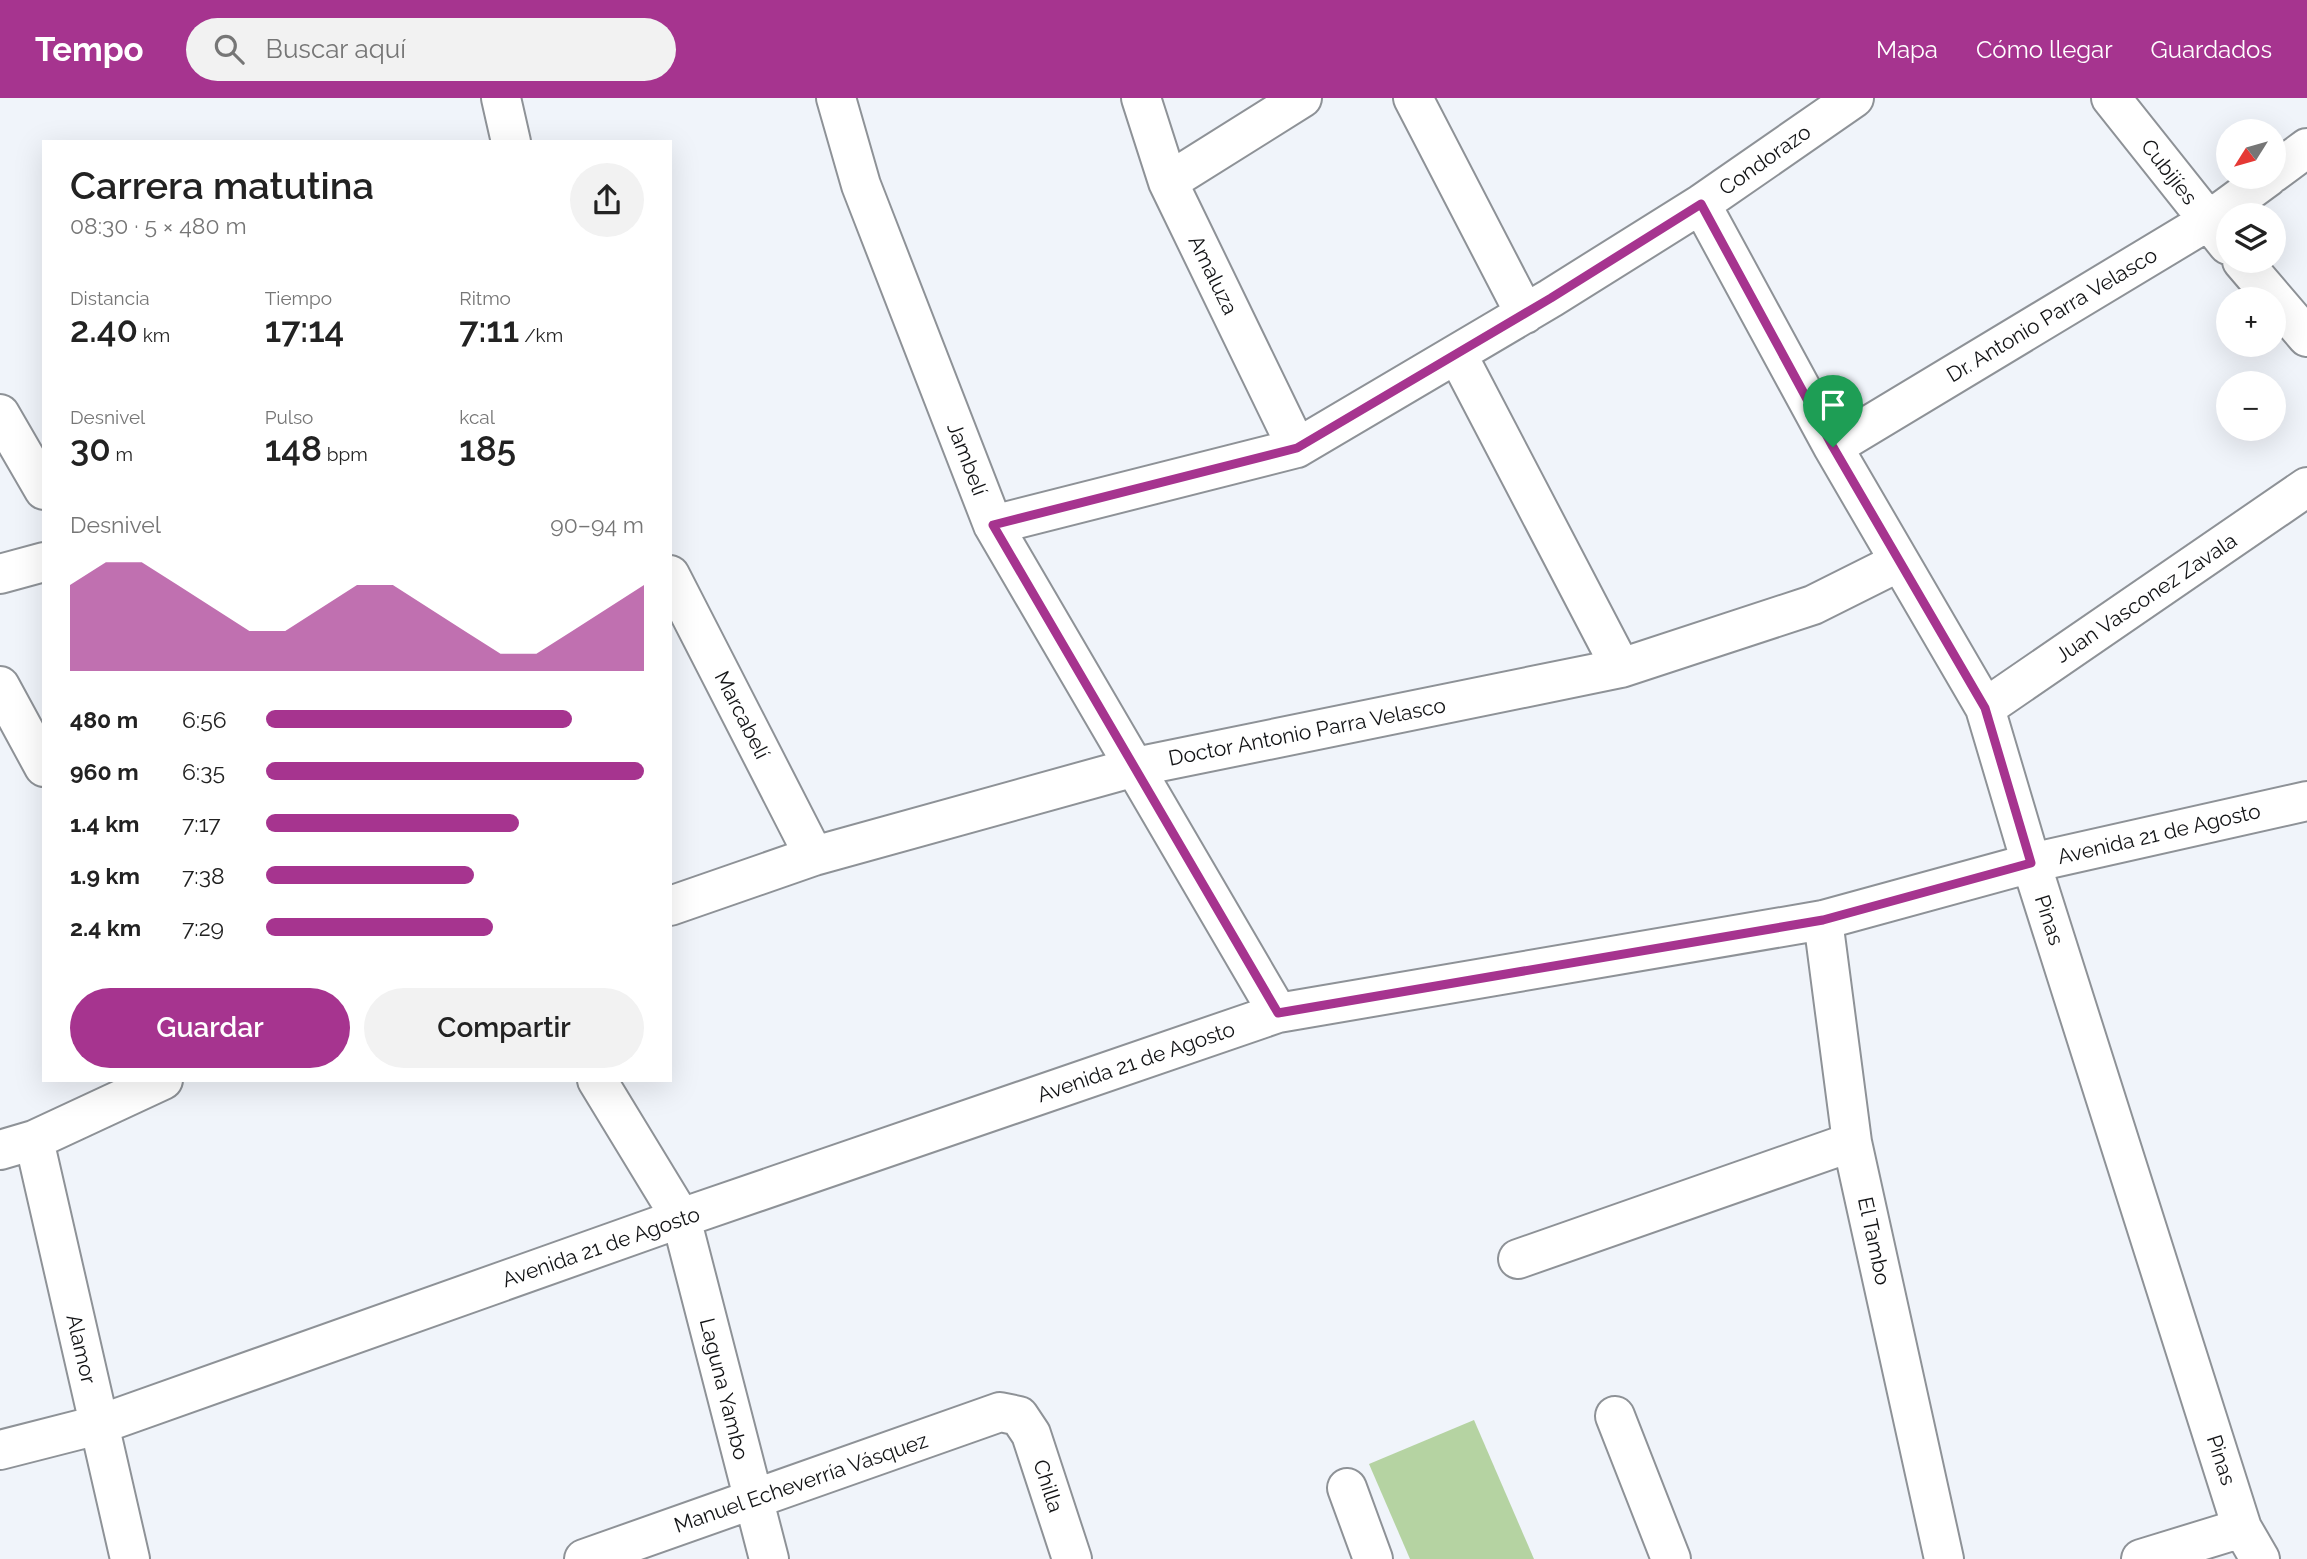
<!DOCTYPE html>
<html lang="es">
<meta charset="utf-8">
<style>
:root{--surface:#fff;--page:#f2f2f2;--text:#222;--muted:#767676;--accent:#a6348f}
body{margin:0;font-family:Raleway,sans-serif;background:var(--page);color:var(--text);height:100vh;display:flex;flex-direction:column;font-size:26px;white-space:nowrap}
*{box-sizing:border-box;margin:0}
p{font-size:23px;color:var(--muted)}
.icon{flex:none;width:38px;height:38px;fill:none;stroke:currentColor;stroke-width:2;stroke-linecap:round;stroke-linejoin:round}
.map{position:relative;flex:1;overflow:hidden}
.drawer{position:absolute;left:42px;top:42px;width:630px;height:942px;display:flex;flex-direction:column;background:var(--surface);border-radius:0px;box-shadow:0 7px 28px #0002}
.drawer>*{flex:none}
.needle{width:46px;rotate:233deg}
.controls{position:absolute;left:2216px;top:21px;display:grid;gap:14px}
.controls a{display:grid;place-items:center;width:70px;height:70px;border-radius:50%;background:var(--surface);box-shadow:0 7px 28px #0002;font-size:35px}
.pin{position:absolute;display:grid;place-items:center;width:60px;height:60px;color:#fff;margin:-72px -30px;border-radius:50% 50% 50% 0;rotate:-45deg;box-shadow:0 0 7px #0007}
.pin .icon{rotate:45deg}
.round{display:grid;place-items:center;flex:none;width:74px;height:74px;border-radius:37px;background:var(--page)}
.summary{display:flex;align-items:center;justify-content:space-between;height:119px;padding:0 28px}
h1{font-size:38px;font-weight:600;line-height:52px}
.figures{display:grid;grid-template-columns:repeat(3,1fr);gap:10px;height:119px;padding:7px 28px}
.figures div{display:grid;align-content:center}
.figures b{font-size:35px;font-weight:600}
.figures small{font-size:19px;font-weight:400}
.figures p{font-size:19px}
.chart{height:196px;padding:14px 28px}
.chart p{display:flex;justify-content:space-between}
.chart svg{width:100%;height:126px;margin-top:7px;fill:var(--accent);opacity:.7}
.primary-button{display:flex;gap:14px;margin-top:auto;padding:14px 28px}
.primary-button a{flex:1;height:80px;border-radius:42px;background:var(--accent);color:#fff;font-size:28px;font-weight:600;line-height:80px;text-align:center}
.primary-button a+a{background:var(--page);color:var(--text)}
ul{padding:0 28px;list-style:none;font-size:23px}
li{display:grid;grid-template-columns:112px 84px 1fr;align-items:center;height:52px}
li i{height:18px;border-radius:9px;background:var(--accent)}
header{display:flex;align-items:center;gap:42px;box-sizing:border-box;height:98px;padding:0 35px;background:var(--accent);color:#fff}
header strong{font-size:33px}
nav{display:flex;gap:38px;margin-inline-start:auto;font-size:24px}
.search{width:490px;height:63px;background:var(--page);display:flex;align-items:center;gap:18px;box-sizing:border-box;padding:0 24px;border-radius:38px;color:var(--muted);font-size:26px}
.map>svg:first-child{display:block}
</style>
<header>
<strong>Tempo</strong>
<div class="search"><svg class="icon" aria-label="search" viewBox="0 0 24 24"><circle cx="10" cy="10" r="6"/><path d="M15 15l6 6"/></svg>Buscar aquí</div>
<nav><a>Mapa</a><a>Cómo llegar</a><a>Guardados</a></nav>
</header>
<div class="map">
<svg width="2307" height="1461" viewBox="0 0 2307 1461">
<rect width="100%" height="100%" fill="#f0f4fa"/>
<path fill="#b5d3a2" d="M1474,1322L1534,1461H1410L1369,1366Z"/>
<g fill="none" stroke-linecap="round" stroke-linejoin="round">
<g stroke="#8e9297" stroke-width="42">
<path id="minor" d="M501,0L511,44
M836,0L861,87L993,427L1278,915
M1141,0L1168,84L1297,350
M1413,0L1525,216
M2111,0L2228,147
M2273,75L2307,50
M1168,84L1302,0
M1701,106L1833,349L1985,610L2031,765L2242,1430L2260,1461
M2242,163L2307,239
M1457,256L1621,570
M0,316L44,392
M1833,349L2208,123L2268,79
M993,427L1297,350L1551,200L1701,106L1854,0
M0,476L44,464
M670,477L814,758
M0,588L44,669
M1985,610L2307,389
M670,808L814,758L1135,669L1621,570L1813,507L1899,464
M1823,822L1852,1044L1944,1461
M597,982L681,1120L769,1461
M34,1042L130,1461
M0,1052L34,1042L163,982
M1518,1161L1852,1044
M1615,1318L1671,1461
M0,1352L98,1327L681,1120L1278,915L1823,822L2031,765L2307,703
M1347,1390L1373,1461
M584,1461L1000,1314L1019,1318L1031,1336L1072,1461
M2141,1461L2242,1430"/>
</g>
<use href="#minor" stroke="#fff" stroke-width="38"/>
</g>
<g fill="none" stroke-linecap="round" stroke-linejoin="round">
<g stroke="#fff" stroke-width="14">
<path id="route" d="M1701,106L1833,349L1985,610L2031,765L1823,822L1278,915L993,427L1297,350L1551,200Z"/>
</g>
<use href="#route" stroke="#a6348f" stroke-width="9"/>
</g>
<g text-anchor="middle" stroke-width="7" stroke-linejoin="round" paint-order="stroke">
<g font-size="21" fill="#131416" stroke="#fff">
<text transform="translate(1765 62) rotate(-35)" y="7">Condorazo</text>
<text transform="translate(2169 74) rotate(52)" y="7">Cubijíes</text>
<text transform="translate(1213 177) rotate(64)" y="7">Amaluza</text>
<text transform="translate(2052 217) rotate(-31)" y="7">Dr. Antonio Parra Velasco</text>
<text transform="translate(967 361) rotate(69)" y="7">Jambelí</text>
<text transform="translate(2146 500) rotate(-34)" y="7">Juan Vasconez Zavala</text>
<text transform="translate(742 617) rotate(63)" y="7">Marcabelí</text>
<text transform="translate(1307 634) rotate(-11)" y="7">Doctor Antonio Parra Velasco</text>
<text transform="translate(2159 736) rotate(-13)" y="7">Avenida 21 de Agosto</text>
<text transform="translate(2049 822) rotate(72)" y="7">Pinas</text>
<text transform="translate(1136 964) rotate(-19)" y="7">Avenida 21 de Agosto</text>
<text transform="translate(1874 1143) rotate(78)" y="7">El Tambo</text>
<text transform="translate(601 1149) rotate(-19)" y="7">Avenida 21 de Agosto</text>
<text transform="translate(81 1251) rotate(77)" y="7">Alamor</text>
<text transform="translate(724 1291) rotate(76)" y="7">Laguna Yambo</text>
<text transform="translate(2221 1362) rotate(72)" y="7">Pinas</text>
<text transform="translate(801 1385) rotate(-19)" y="7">Manuel Echeverría Vásquez</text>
<text transform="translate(1048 1388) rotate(72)" y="7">Chilla</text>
</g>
</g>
</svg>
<div class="controls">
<a><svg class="needle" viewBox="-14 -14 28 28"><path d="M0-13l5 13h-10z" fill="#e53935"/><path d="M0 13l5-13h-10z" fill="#767676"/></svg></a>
<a><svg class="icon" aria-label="layers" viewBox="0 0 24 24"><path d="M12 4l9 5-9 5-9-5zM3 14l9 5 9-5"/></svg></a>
<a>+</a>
<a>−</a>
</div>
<div class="pin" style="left:1833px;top:349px;background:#1e9e55"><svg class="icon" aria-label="arrive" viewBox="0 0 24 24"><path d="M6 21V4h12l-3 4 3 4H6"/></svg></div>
<section class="drawer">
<div class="summary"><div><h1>Carrera matutina</h1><p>08:30 · 5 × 480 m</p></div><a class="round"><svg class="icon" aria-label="share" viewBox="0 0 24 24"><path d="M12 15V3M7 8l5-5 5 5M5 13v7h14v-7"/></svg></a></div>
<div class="figures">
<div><p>Distancia</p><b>2.40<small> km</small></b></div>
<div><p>Tiempo</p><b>17:14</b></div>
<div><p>Ritmo</p><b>7:11<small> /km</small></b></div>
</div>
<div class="figures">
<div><p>Desnivel</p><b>30<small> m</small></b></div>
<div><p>Pulso</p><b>148<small> bpm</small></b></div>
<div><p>kcal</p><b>185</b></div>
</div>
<div class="chart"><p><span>Desnivel</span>90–94 m</p>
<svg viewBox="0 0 160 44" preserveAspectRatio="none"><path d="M0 44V14L10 6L20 6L30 14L40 22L50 30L60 30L70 22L80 14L90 14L100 22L110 30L120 38L130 38L140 30L150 22L160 14V44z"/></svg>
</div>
<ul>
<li><b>480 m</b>6:56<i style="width:81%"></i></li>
<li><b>960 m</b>6:35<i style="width:100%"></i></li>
<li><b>1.4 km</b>7:17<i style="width:67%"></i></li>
<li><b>1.9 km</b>7:38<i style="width:55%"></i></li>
<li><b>2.4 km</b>7:29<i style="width:60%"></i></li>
</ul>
<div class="primary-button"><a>Guardar</a><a>Compartir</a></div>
</section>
</div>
